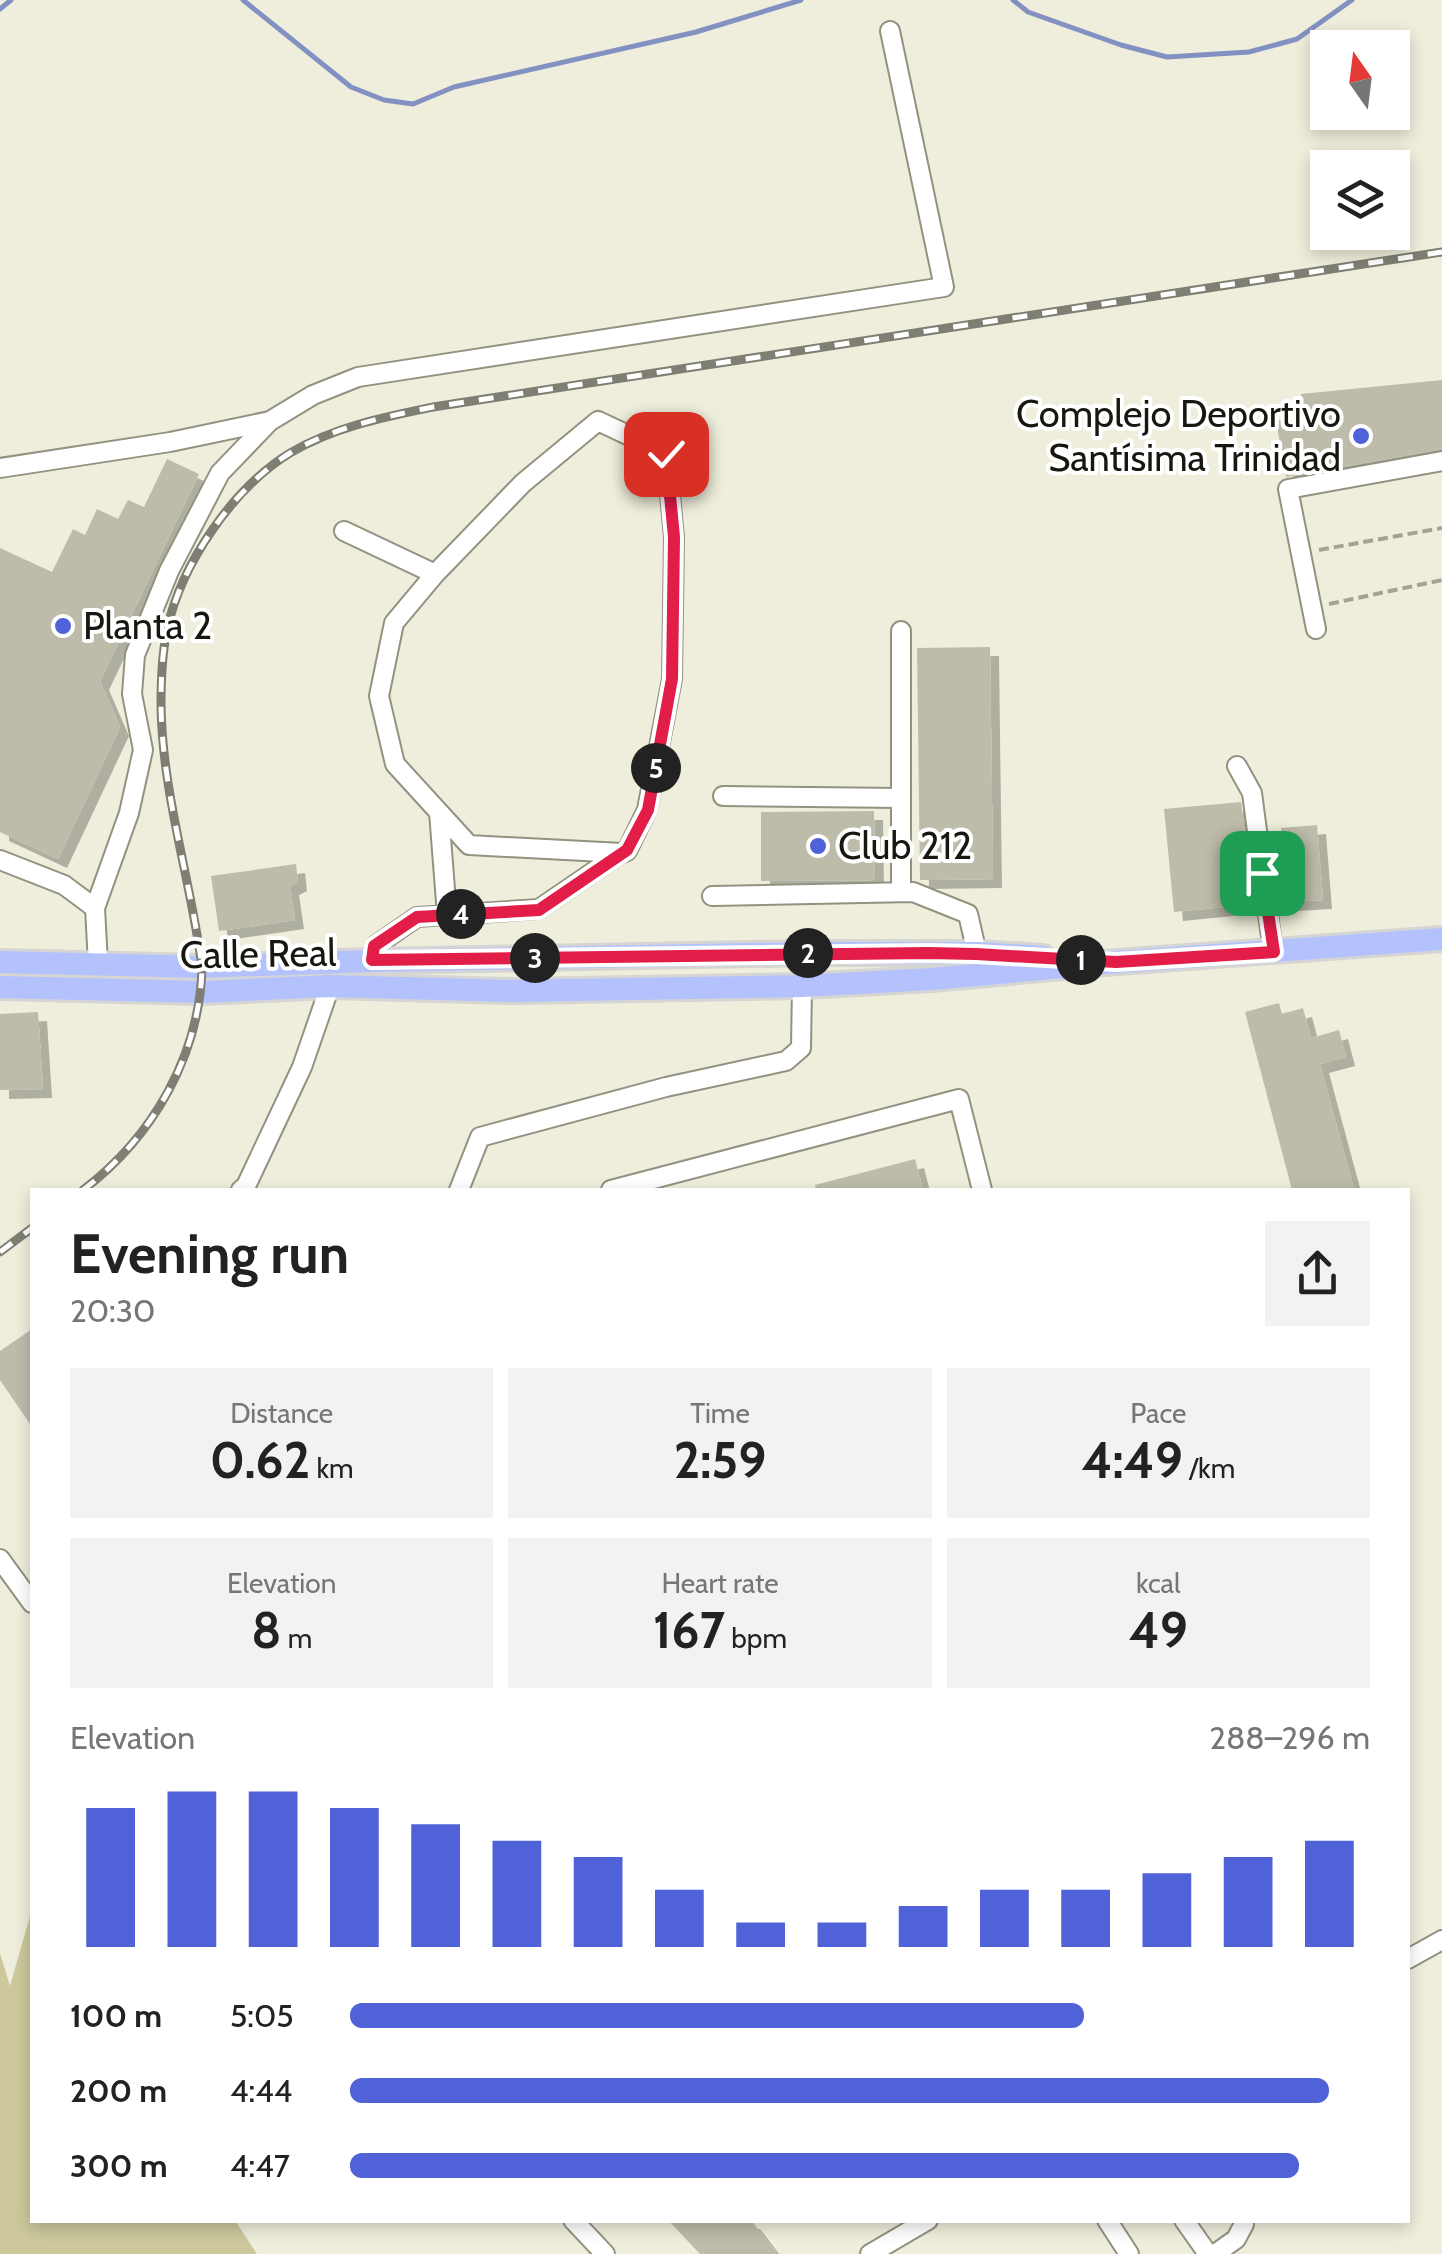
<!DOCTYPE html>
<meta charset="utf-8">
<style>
:root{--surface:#fff;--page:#f2f2f2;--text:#222;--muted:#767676;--accent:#5062d8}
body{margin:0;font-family:Cabin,sans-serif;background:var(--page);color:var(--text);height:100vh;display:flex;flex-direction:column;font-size:38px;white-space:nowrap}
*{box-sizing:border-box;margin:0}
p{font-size:32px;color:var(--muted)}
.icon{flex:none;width:55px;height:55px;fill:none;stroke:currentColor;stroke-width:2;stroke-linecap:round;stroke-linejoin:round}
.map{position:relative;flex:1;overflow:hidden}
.side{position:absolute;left:30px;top:1188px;width:1380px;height:1035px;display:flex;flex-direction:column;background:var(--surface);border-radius:0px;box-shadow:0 5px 15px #0003}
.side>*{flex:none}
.needle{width:65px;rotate:346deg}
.buttons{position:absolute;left:1310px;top:30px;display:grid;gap:20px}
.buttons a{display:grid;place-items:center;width:100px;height:100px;border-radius:0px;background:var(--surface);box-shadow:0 5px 15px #0003;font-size:50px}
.pin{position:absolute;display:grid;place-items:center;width:85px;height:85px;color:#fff;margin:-42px;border-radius:20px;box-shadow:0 5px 15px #0006}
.km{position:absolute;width:50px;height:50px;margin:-25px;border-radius:50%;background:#222;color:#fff;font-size:28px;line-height:50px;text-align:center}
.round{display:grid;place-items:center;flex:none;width:105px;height:105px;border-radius:0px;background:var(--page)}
.overview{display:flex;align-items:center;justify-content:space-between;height:170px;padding:0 40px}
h1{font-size:55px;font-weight:700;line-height:75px}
.figures{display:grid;grid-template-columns:repeat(3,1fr);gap:15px;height:170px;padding:10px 40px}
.figures div{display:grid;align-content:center;border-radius:0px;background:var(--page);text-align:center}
.figures b{font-size:50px;font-weight:700}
.figures small{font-size:28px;font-weight:400}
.figures p{font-size:28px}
.chart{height:280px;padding:20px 40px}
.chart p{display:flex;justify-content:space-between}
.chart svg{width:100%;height:180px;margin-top:10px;stroke:var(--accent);stroke-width:6}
ul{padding:0 40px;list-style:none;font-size:32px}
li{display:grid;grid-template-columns:160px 120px 1fr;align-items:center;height:75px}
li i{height:25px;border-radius:12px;background:var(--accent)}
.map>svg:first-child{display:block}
</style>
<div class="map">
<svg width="1442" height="2254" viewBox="0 0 1442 2254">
<defs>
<filter id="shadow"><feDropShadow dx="9" dy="9" stdDeviation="0" flood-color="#0004"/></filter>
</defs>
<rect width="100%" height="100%" fill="#efeedc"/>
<path fill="#ccc89c" d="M32,1909V2220H237L236,2222L257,2254H0V1953L10,1986Z"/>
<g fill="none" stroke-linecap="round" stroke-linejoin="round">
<path stroke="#8390c2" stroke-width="5" d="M243,0L351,87L384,100L413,104L454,87L696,32L801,0
M1013,0L1028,12L1121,45L1167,57L1249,52L1297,39L1352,0
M0,9L11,0"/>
</g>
<path fill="#bdbcaa" filter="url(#shadow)" d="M1442,380V449L1286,477L1276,421L1301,416V394Z
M167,459L199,474L100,681L120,727L58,859L0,832V548L52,572L73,529L85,535L97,509L118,519L128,500L144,507Z
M990,647L993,879L920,880L917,648Z
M1241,802L1254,904L1174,912L1164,809Z
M874,811L875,880L761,881V812Z
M1317,825L1323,900L1286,902L1281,828Z
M296,864L298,882L290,886L295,920L219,931L211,876Z
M1279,1003L1282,1014L1303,1008L1311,1038L1339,1030L1346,1057L1320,1064L1354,1190H1292L1245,1012Z
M38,1012L43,1089L0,1090V1014Z
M915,1159L923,1190H816L815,1185Z
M32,1329V1427L0,1380V1351Z
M668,2220H751L777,2254H700Z"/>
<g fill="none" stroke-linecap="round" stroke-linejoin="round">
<g stroke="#939281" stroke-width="22">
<path id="minor" d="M270,421L313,395L358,377L944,287L890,31
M598,421L666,453L674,537L672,679L647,810L627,851L622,853L469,845L395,764L379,696L394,623L435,574L523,483Z
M0,468L170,442L270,421L220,473L169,571L135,655L132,694L143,750L129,813L95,908
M344,531L435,574
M1316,629L1288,489L1442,461
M1237,766L1252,793L1273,952
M723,796L901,798
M439,812L447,915
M0,860L64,885L95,908L98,964
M901,892V631
M712,896L913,892L968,914L977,953
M372,961L375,946L417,917L539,909L621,853
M241,1190L246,1186L302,1067L330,986
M459,1190L480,1137L666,1087L786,1061L801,1048L802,986
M611,1190L959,1099L982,1190
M0,1559L32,1603
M1408,1959L1442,1940
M573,2220L605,2254
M1107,2220L1129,2254
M1184,2220L1208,2254
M870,2254L928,2220
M1215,2254L1236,2239L1244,2224"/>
</g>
<g stroke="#d5d5d4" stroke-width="28">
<path id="major" d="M0,962L202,967L372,961L811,953H977L1043,957
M0,987L202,992L330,986L514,991L802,986L932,979L1117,962L1442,939"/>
</g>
<path stroke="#a3a294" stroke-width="4" stroke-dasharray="10 5" stroke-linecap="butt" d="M1319,550L1442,528
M1329,604L1442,580"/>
<use href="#minor" stroke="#fff" stroke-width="18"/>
<use href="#major" stroke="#b3c1fd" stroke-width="22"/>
<g stroke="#7f7e73" stroke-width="9">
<path id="rail" d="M83,1190C153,1137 200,1055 202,967C191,881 162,793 161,705C161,680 162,654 167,630C181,564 233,488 290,453C334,427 384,417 433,407L1442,252
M0,1252L32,1228"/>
</g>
<use href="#rail" stroke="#fff" stroke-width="5" stroke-dasharray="15" stroke-linecap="butt"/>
</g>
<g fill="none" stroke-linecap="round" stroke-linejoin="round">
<g stroke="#fff" stroke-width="20">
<path id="route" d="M666,454L674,537L672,679L648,810L627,850L539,910L417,917L374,946L372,960L928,953L976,954L1116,962L1274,952L1262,873"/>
</g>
<use href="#route" stroke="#e11d48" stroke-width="12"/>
</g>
<g fill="#5062d8" stroke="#fff" stroke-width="4">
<circle cx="1361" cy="436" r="10"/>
<circle cx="63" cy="626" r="10"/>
<circle cx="818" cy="846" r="10"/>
</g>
<g text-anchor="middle" stroke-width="8" stroke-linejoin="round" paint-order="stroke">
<g font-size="38" fill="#171610" stroke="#fff" text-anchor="start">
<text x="1341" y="427" text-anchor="end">Complejo Deportivo<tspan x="1341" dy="44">Santísima Trinidad</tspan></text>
<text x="83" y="639">Planta 2</text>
<text x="838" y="859">Club 212</text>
</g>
<g font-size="38" fill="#171610" stroke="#fff">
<text transform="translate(258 954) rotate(-1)" y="13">Calle Real</text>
</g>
</g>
</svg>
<div class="buttons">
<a><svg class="needle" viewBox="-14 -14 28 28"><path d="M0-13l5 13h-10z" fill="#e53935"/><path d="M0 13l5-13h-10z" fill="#767676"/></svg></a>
<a><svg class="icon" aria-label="layers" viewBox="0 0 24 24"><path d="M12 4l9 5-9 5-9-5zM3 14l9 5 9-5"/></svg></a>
</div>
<div class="pin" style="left:1262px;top:873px;background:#1e9e55"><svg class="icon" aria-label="arrive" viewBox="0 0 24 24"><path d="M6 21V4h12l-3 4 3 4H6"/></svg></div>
<div class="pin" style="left:666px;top:454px;background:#d93025"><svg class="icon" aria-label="check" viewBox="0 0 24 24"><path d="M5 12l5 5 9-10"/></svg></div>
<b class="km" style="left:1081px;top:960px">1</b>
<b class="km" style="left:808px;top:953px">2</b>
<b class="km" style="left:535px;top:958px">3</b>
<b class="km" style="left:461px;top:914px">4</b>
<b class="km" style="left:656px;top:768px">5</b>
<section class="side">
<div class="overview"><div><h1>Evening run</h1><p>20:30</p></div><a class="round"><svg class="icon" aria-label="share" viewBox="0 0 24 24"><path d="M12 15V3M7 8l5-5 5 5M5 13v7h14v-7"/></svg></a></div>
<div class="figures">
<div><p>Distance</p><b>0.62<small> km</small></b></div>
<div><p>Time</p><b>2:59</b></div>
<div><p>Pace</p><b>4:49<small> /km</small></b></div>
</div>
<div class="figures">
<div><p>Elevation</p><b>8<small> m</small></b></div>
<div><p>Heart rate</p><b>167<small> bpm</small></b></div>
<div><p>kcal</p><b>49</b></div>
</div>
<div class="chart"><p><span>Elevation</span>288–296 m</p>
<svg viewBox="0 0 160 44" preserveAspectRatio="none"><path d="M5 44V10M15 44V6M25 44V6M35 44V10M45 44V14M55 44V18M65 44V22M75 44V30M85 44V38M95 44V38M105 44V34M115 44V30M125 44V30M135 44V26M145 44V22M155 44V18"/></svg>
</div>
<ul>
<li><b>100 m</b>5:05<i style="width:72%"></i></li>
<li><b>200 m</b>4:44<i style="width:96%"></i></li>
<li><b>300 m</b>4:47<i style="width:93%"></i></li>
</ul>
</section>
</div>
